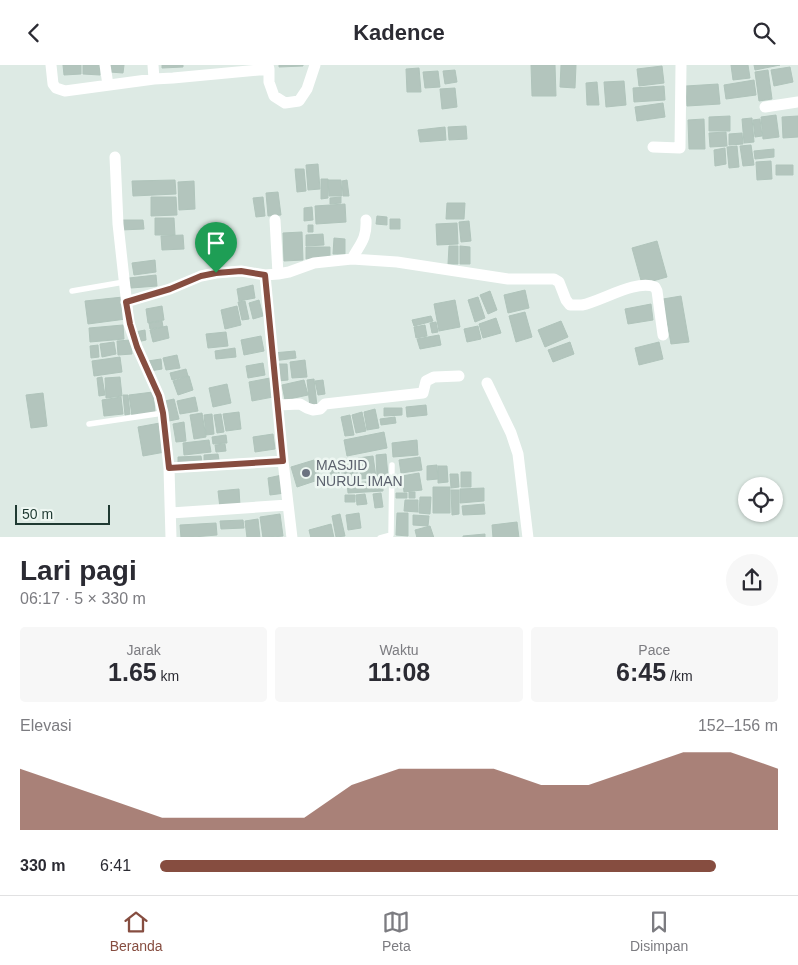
<!DOCTYPE html>
<html lang="id">
<meta charset="utf-8">
<style>
:root{--surface:#fff;--page:#f7f7f7;--text:#2b2b33;--muted:#7c7c81;--line:#e1e1e2;--accent:#864d40}
body{margin:0;font-family:Arial,sans-serif;background:var(--page);color:var(--text);height:100vh;display:flex;flex-direction:column;font-size:19px;white-space:nowrap}
*{box-sizing:border-box;margin:0}
p{font-size:16px;color:var(--muted)}
.icon{flex:none;width:28px;height:28px;fill:none;stroke:currentColor;stroke-width:2;stroke-linecap:round;stroke-linejoin:round}
.map{position:relative;height:472px;overflow:hidden}
.side{display:flex;flex-direction:column;background:var(--surface);flex:1}
.side>*{flex:none}
.tools{position:absolute;left:738px;top:412px;display:grid;gap:10px}
.tools a{display:grid;place-items:center;width:45px;height:45px;border-radius:50%;background:var(--surface);box-shadow:0 1px 4px #0004;font-size:25px}
.scale{position:absolute;left:15px;bottom:12px;width:95px;box-sizing:border-box;padding-left:5px;border:2px solid #1f3a32;border-top:0;font-size:14px;line-height:18px;white-space:nowrap;color:#1f3a32;-webkit-text-stroke:4px #eef7f2;paint-order:stroke}
.pin{position:absolute;display:grid;place-items:center;width:42px;height:42px;color:#fff;margin:-51px -21px;border-radius:50% 50% 50% 0;rotate:-45deg;box-shadow:0 0 5px #0007}
.pin .icon{rotate:45deg}
.round{display:grid;place-items:center;flex:none;width:52px;height:52px;border-radius:26px;background:var(--page)}
.overview{display:flex;align-items:center;justify-content:space-between;height:85px;padding:0 20px}
h1{font-size:28px;font-weight:800;line-height:38px}
.metrics{display:grid;grid-template-columns:repeat(3,1fr);gap:8px;height:85px;padding:5px 20px}
.metrics div{display:grid;align-content:center;border-radius:5px;background:var(--page);text-align:center}
.metrics b{font-size:25px;font-weight:800}
.metrics small{font-size:14px;font-weight:400}
.metrics p{font-size:14px}
.chart{height:140px;padding:10px 20px}
.chart p{display:flex;justify-content:space-between}
.chart svg{width:100%;height:90px;margin-top:5px;fill:var(--accent);opacity:.7}
ul{padding:0 20px;list-style:none;font-size:16px}
li{display:grid;grid-template-columns:80px 60px 1fr;align-items:center;height:38px}
li i{height:12px;border-radius:6px;background:var(--accent)}
header{display:flex;justify-content:space-between;align-items:center;height:65px;padding:0 20px;background:var(--surface);font-size:22px;font-weight:800}
.dock{display:flex;justify-content:space-around;align-items:center;height:70px;border-top:1px solid var(--line);background:var(--surface);font-size:14px;color:var(--muted)}
.dock a{display:grid;justify-items:center;gap:2px}
.dock .on{color:var(--accent)}
.map>svg:first-child{display:block}
</style>
<header><svg class="icon" aria-label="back" viewBox="0 0 24 24"><path d="M15 5l-7 7 7 7"/></svg>Kadence<svg class="icon" aria-label="search" viewBox="0 0 24 24"><circle cx="10" cy="10" r="6"/><path d="M15 15l6 6"/></svg></header>
<div class="map">
<svg width="798" height="473" viewBox="0 0 798 473">
<rect width="100%" height="100%" fill="#ddeae4"/>
<path fill="#b3c5bd" stroke="#b0c4bb" d="M63,0H81V9L64,10Z
M83,0H100V10L83,9Z
M110,0H124L123,8L110,7Z
M162,0H183V2L162,3Z
M279,0H303V1L279,2Z
M531,0H555L556,31H532Z
M561,0H576L575,23L560,22Z
M731,0H748L750,13L733,15Z
M754,0H780L755,5Z
M662,1L664,18L639,21L637,4Z
M790,2L793,17L774,21L771,5Z
M419,3L421,27H407L406,4Z
M455,5L457,17L445,19L443,6Z
M768,5L772,34L759,36L755,7Z
M438,6L440,22L425,23L423,7Z
M754,15L756,30L726,34L724,20Z
M624,16L626,40L606,42L604,17Z
M597,17L599,40H587L586,18Z
M718,19L720,39L687,41L686,21Z
M664,21L665,35L634,37L633,23Z
M455,23L457,42L442,44L440,24Z
M663,38L665,52L637,56L635,42Z
M776,50L779,72L763,74L761,52Z
M730,51V66H709V52Z
M798,51V72L783,73L782,52Z
M752,53L754,77L744,78L742,54Z
M704,54L705,84H689L688,55Z
M760,54L762,71L755,72L753,55Z
M466,61L467,74L449,75L448,62Z
M445,62L446,75L420,77L418,65Z
M726,67L727,81L710,82L709,68Z
M742,68L743,79L729,80V69Z
M751,80L754,100L743,101L740,81Z
M737,81L739,102L729,103L727,82Z
M725,83L726,99L715,101L714,85Z
M774,84V92L755,94L754,86Z
M771,96L772,114L757,115L756,97Z
M318,99L320,124L308,125L306,100Z
M776,100H793V110H776Z
M295,104H304L306,126L297,127Z
M321,114H328V133L321,134Z
M175,115L176,129L133,131L132,116Z
M328,115H341L342,131H329Z
M347,115L349,131H343L342,116Z
M194,116L195,144L179,145L178,117Z
M278,127L281,150L268,151L266,128Z
M151,132H176L177,150L151,151Z
M263,132L265,151L256,152L253,133Z
M341,132V138L330,139V133Z
M447,138H465L464,154H446Z
M345,139L346,157L316,159L315,141Z
M312,142L313,155L304,156V143Z
M377,151L387,152V160L376,159Z
M155,153H174L175,170H155Z
M390,154H400V164H390Z
M121,155H143L144,164L121,165Z
M469,156L471,176L461,177L459,157Z
M457,158L458,179L437,180L436,159Z
M308,160H313V167H308Z
M302,167L303,195L284,196L283,168Z
M323,169L324,180L306,181V170Z
M183,170L184,184L162,185L161,171Z
M334,173L345,174V189H333Z
M657,176L667,212L642,219L632,183Z
M449,181H458V199H448Z
M460,181L470,182V199H460Z
M306,182H330V193L306,194Z
M155,195L156,207L134,210L132,198Z
M156,210L157,221L131,223L129,213Z
M253,220L255,233L239,236L237,224Z
M525,225L529,243L508,248L504,230Z
M490,226L497,245L488,249L480,230Z
M681,231L689,277L671,279L663,234Z
M123,232L126,254L88,259L85,236Z
M478,232L485,253L475,257L468,235Z
M259,235L263,251L253,254L249,238Z
M455,235L460,262L439,266L434,239Z
M245,236L249,254L242,255L238,237Z
M651,239L653,255L628,259L625,244Z
M162,241L164,255L148,258L146,244Z
M237,241L241,260L225,264L221,245Z
M525,247L532,272L516,277L509,251Z
M431,251L433,256L414,261L412,255Z
M496,253L501,268L483,273L479,259Z
M162,256L163,262L150,264L149,258Z
M561,256L568,272L545,282L538,265Z
M436,257L438,267L432,268L430,258Z
M123,260L124,274L90,277L89,263Z
M425,260L427,271L416,273L414,262Z
M167,261L169,273L153,277L150,265Z
M478,261L481,274L467,277L464,264Z
M145,265L146,275L137,277L135,267Z
M226,267L228,281L208,283L206,269Z
M439,270L441,280L420,284L417,274Z
M261,271L264,286L244,290L241,275Z
M131,275L132,289L118,290L117,276Z
M114,277L116,289L102,292L100,279Z
M570,277L574,289L553,297L548,285Z
M659,277L663,294L639,300L635,283Z
M98,280L99,292L91,293L90,281Z
M235,283L236,292L216,294L215,286Z
M295,286L296,293L273,296V288Z
M177,290L180,303L166,305L163,293Z
M120,292L122,307L94,311L92,296Z
M161,294L162,304L150,306L148,296Z
M305,295L307,312L292,313L290,297Z
M263,298L265,310L248,313L246,301Z
M278,299H287L288,315L278,316Z
M186,304L188,311L172,315L170,308Z
M189,311L193,325L178,330L173,316Z
M102,312L105,330L99,331L97,313Z
M120,312L122,331L106,333L105,313Z
M270,313L273,332L252,336L249,317Z
M314,314L317,341L310,342L307,315Z
M304,315L308,330L285,335L282,320Z
M323,315L325,329L318,330L315,316Z
M227,319L231,338L213,342L209,323Z
M153,327L155,347L132,351L129,330Z
M43,328L47,361L31,363L26,330Z
M123,330H128L130,349L125,350Z
M121,332L123,349L104,351L102,335Z
M195,332L198,346L180,349L177,336Z
M174,334L179,354L169,356L165,336Z
M426,340L427,350L407,352L406,342Z
M384,343H402V350L384,351Z
M375,344L379,363L367,365L364,347Z
M239,347L241,364L226,366L223,349Z
M362,347L366,366L356,368L352,350Z
M202,348L206,372L194,374L190,350Z
M212,349L214,369L206,370L204,350Z
M221,349L224,367L217,368L214,350Z
M350,350L354,370L345,371L341,352Z
M395,352L396,358L381,360L380,354Z
M184,357L186,376L176,377L173,359Z
M160,358L165,387L143,391L138,362Z
M384,367L387,383L347,391L344,375Z
M273,369L275,384L255,387L253,372Z
M226,370L227,378L213,379L212,372Z
M209,375L211,387L184,390L183,378Z
M417,375L418,390L393,392L392,378Z
M225,379L226,386L216,387L215,380Z
M218,389L219,395L204,397V390Z
M386,389L388,411L377,412L376,390Z
M201,391L202,397L178,399V392Z
M373,391L376,412L361,414L358,393Z
M420,392L422,405L401,408L399,395Z
M314,395L321,414L297,422L291,402Z
M341,395H351L352,411L342,412Z
M351,395H357L358,411H353Z
M338,396L340,415L331,416L329,397Z
M437,400L438,414L427,415V401Z
M438,401H447L448,417L438,418Z
M461,407H471V422H461Z
M419,408L422,425L404,427L402,411Z
M450,409H458L459,422L451,423Z
M282,410L285,428L270,430L268,413Z
M383,416V426L348,428L347,418Z
M433,422H450V448H433Z
M484,423V436L460,438V424Z
M239,424L240,441L220,443L218,426Z
M451,425H459V449L452,450Z
M409,427H415V433H409Z
M381,428L383,442L375,443L373,429Z
M396,428H407V433H396Z
M365,429L367,439L357,440L356,430Z
M345,430H355V437H345Z
M420,432H431L430,449L419,448Z
M405,435H418V447L404,446Z
M484,439L485,449L463,450L462,441Z
M359,448L361,463L348,465L346,450Z
M397,448H408V471L396,470Z
M280,449L283,471L263,473L260,452Z
M340,449L345,471L336,472L332,451Z
M413,450L429,451L428,461L413,460Z
M258,454L260,473H247L245,456Z
M243,455L244,463L221,464L220,456Z
M517,457L519,473H493L492,460Z
M216,458L217,470L181,473L180,460Z
M331,459L334,473H311L309,465Z
M430,461L434,473H417L415,465Z
M485,469V473H463V471Z"/>
<g fill="none" stroke-linecap="round" stroke-linejoin="round">
<path stroke="#fff" stroke-width="5.5" d="M72,226L124,217
M89,359L163,348
M380,473L391,470L392,400"/>
<path stroke="#fff" stroke-width="11" d="M51,0L53,19L56,23L65,26L154,14L173,13L259,5L269,4L268,0
M105,0L108,20
M153,0L154,14
M269,4V17L274,31L285,38L299,36L307,24L315,0
M765,42L798,37
M653,82L680,83L681,0
M115,92L118,159L129,259L137,282L159,331L163,348L169,403L171,473
M275,155L278,209
M352,194C360,179 367,174 366,155
M265,210L283,396L292,473
M126,237L170,224L201,211L216,208L241,206L265,210L278,209L289,207L314,198L352,194L397,197L508,214H554L559,217L566,235L570,240C574,240 579,240 582,240C602,236 636,214 655,222L657,226L663,270
M487,318L511,368L518,389L528,473
M278,340L300,339L307,343L313,345L320,344L325,339L423,328L426,316L434,312L459,311
M169,403L283,396
M171,448L288,440"/>
</g>
<g fill="none" stroke-linecap="round" stroke-linejoin="round">
<g stroke="#fff" stroke-width="10">
<path id="route" d="M241,206L265,210L283,396L169,403L163,348L159,331L137,282L130,259L126,237L170,224L201,211L216,208Z"/>
</g>
<use href="#route" stroke="#864d40" stroke-width="6"/>
</g>
<circle fill="#6b7280" stroke="#eef7f2" stroke-width="2" cx="306" cy="408" r="5"/>
<g text-anchor="middle" stroke-width="5" stroke-linejoin="round" paint-order="stroke">
<g font-size="14" fill="#5b616d" stroke="#eef7f2" text-anchor="start">
<text x="316" y="405">MASJID<tspan x="316" dy="16">NURUL IMAN</tspan></text>
</g>
</g>
</svg>
<div class="tools">
<a><svg class="icon" aria-label="locate" viewBox="0 0 24 24"><circle cx="12" cy="12" r="6"/><path d="M12 2v4M12 18v4M2 12h4M18 12h4"/></svg></a>
</div>
<div class="scale">50 m</div>
<div class="pin" style="left:216px;top:208px;background:#1e9e55"><svg class="icon" aria-label="arrive" viewBox="0 0 24 24"><path d="M6 21V4h12l-3 4 3 4H6"/></svg></div>
</div>
<section class="side">
<div class="overview"><div><h1>Lari pagi</h1><p>06:17 · 5 × 330 m</p></div><a class="round"><svg class="icon" aria-label="share" viewBox="0 0 24 24"><path d="M12 15V3M7 8l5-5 5 5M5 13v7h14v-7"/></svg></a></div>
<div class="metrics">
<div><p>Jarak</p><b>1.65<small> km</small></b></div>
<div><p>Waktu</p><b>11:08</b></div>
<div><p>Pace</p><b>6:45<small> /km</small></b></div>
</div>
<div class="chart"><p><span>Elevasi</span>152–156 m</p>
<svg viewBox="0 0 160 44" preserveAspectRatio="none"><path d="M0 44V14L10 22L20 30L30 38L40 38L50 38L60 38L70 22L80 14L90 14L100 14L110 22L120 22L130 14L140 6L150 6L160 14V44z"/></svg>
</div>
<ul>
<li><b>330 m</b>6:41<i style="width:90%"></i></li>
</ul>
</section>
<nav class="dock">
<a class="on"><svg class="icon" aria-label="home" viewBox="0 0 24 24"><path d="M3 11l9-7 9 7M6 9v11h12V9"/></svg>Beranda</a>
<a><svg class="icon" aria-label="map" viewBox="0 0 24 24"><path d="M3 6l6-2 6 2 6-2v14l-6 2-6-2-6 2zM9 4v14M15 6v14"/></svg>Peta</a>
<a><svg class="icon" aria-label="saved" viewBox="0 0 24 24"><path d="M7 4h10v16l-5-4-5 4z"/></svg>Disimpan</a>
</nav>
